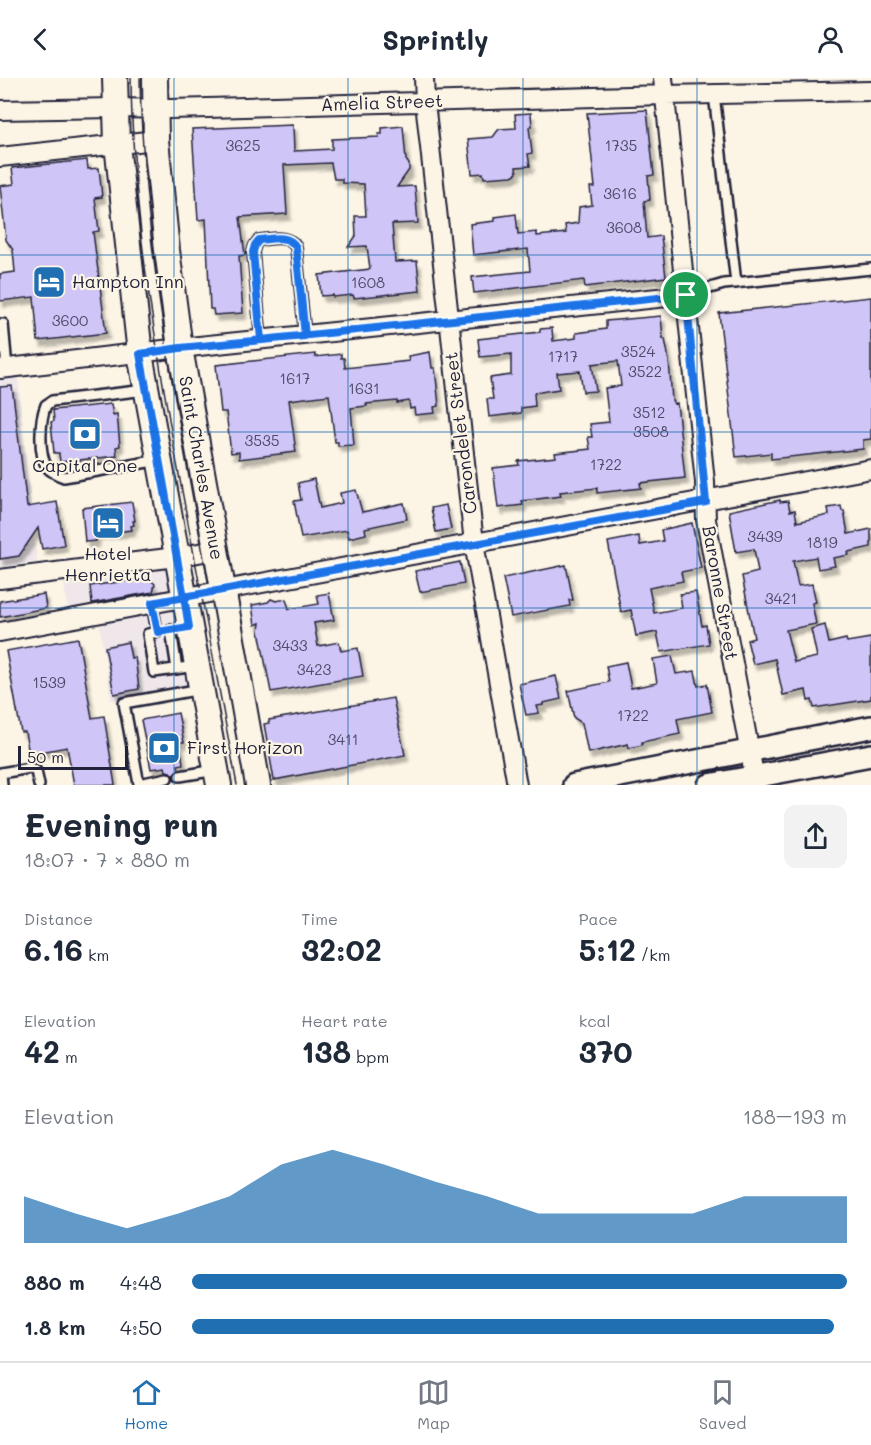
<!DOCTYPE html>
<meta charset="utf-8">
<style>
:root{--surface:#fff;--page:#f2f2f3;--text:#1f2937;--muted:#747a83;--line:#e0e1e3;--accent:#1f6fb2}
body{margin:0;font-family:Mali,sans-serif;background:var(--page);color:var(--text);height:100vh;display:flex;flex-direction:column;font-size:22px;white-space:nowrap}
*{box-sizing:border-box;margin:0}
p{font-size:20px;color:var(--muted)}
.icon{flex:none;width:33px;height:33px;fill:none;stroke:currentColor;stroke-width:2;stroke-linecap:round;stroke-linejoin:round}
.map{position:relative;height:707px;overflow:hidden}
.panel{display:flex;flex-direction:column;background:var(--surface);flex:1}
.panel>*{flex:none}
.scale{position:absolute;left:18px;bottom:15px;width:110px;box-sizing:border-box;padding-left:6px;border:3px solid #22223b;border-top:0;font-size:16px;line-height:21px;white-space:nowrap;color:#22223b;-webkit-text-stroke:4px #fcf5e5;paint-order:stroke}
.pin{position:absolute;display:grid;place-items:center;width:51px;height:51px;color:#fff;margin:-26px;border:3px solid #fff;border-radius:50%;box-shadow:0 2px 6px #0007}
.round{display:grid;place-items:center;flex:none;width:63px;height:63px;border-radius:12px;background:var(--page)}
.overview{display:flex;align-items:center;justify-content:space-between;height:102px;padding:0 24px}
h1{font-size:33px;font-weight:800;line-height:45px}
.metrics{display:grid;grid-template-columns:repeat(3,1fr);gap:9px;height:102px;padding:6px 24px}
.metrics div{display:grid;align-content:center}
.metrics b{font-size:30px;font-weight:800}
.metrics small{font-size:16px;font-weight:400}
.metrics p{font-size:16px}
.chart{height:168px;padding:12px 24px}
.chart p{display:flex;justify-content:space-between}
.chart svg{width:100%;height:108px;margin-top:6px;fill:var(--accent);opacity:.7}
ul{padding:0 24px;list-style:none;font-size:20px}
li{display:grid;grid-template-columns:96px 72px 1fr;align-items:center;height:45px}
li i{height:15px;border-radius:8px;background:var(--accent)}
header{display:flex;justify-content:space-between;align-items:center;height:78px;padding:0 24px;background:var(--surface);font-size:27px;font-weight:800}
.dock{display:flex;justify-content:space-around;align-items:center;height:84px;border-top:2px solid var(--line);background:var(--surface);font-size:16px;color:var(--muted)}
.dock a{display:grid;justify-items:center;gap:3px}
.dock .on{color:var(--accent)}
.map>svg:first-child{display:block}
</style>
<header><svg class="icon" aria-label="back" viewBox="0 0 24 24"><path d="M15 5l-7 7 7 7"/></svg>Sprintly<svg class="icon" aria-label="person" viewBox="0 0 24 24"><circle cx="12" cy="8" r="4"/><path d="M4 21q1-7 8-7t8 7"/></svg></header>
<div class="map">
<svg width="871" height="707" viewBox="0 0 871 707">
<defs>
<filter id="shadow"><feDropShadow dx="3.5" dy="6" stdDeviation="1.5" flood-color="#0004"/></filter>
</defs>
<rect width="100%" height="100%" fill="#fcf5e5"/>
<filter id="ink" filterUnits="userSpaceOnUse"><feTurbulence type="fractalNoise" baseFrequency=".0167" numOctaves="2"/><feDisplacementMap in="SourceGraphic" scale="12" xChannelSelector="R" yChannelSelector="G"/><feConvolveMatrix kernelMatrix="1 2 1 2 8 2 1 2 1" color-interpolation-filters="sRGB"/></filter>
<g filter="url(#ink)">
<path fill="#efe7ea" d="M18,300L37,484L0,489V301Z
M170,484L191,607L111,622L97,530L68,534L63,498Z"/>
<path fill="#d0c5f7" stroke="#22223b" stroke-width="1.5" filter="url(#shadow)" d="M647,32L654,97L648,98L650,122L644,123L647,160L661,158L666,199L585,209L584,202L474,215L472,199L530,193L528,171L473,177L470,146L495,143V139L516,136L518,156L537,154V158L566,155L565,147L578,145L579,129L592,127L590,109H595L587,35Z
M531,35L532,49H529L532,75L528,76L530,88L516,89L517,95L512,98L484,100L483,95L472,96L468,61L493,59L499,51L516,50L515,36Z
M293,47L294,73L332,71V61L379,59L378,56H382V50L403,48L406,82L409,86V92L397,109L415,108L418,145L392,146L395,184L417,183L420,213L354,220L353,217L333,219V217L321,218L319,197L370,191L367,168L348,169L356,158L355,138H366L364,106L342,105V101H334L331,85L284,87L287,136L240,139L245,177L239,178L243,235L214,237L213,231H210L206,141L198,142L192,51Z
M87,82L88,91L99,90L102,119L95,120L99,153L93,154L106,255L38,263L34,219L0,223V196L15,194L13,172L6,162L0,108L14,106L12,90Z
M871,219V361L863,362V371L771,381V375L736,379L719,235Z
M661,238L663,261H665L669,282L672,322L674,326L677,325L685,400L640,405L641,410L597,415V410L560,414L561,418L522,423L523,427L498,430L493,390L519,387L518,383L556,379L555,375L590,371L588,359H592L590,346L609,344L605,310L621,308L618,283L592,286L596,313L583,314L580,293L557,295L559,311L534,315L535,328L521,330V335L489,339L487,321H493L490,300L511,297V276L480,279L478,261L540,254V251L552,250L553,263L576,260V255L606,251V243Z
M430,274L432,290H435L439,328L434,329L435,335L415,337L414,330L410,331L409,323L397,325V323L366,326L367,328L351,330L354,367L338,368V364H335L329,317L289,322L296,374L239,381V374L231,375L226,334H221L216,287L315,276V279L341,276V280H344L345,290L409,283L408,278Z
M12,308L27,429L57,424L64,467L42,471L38,450L19,478L0,481V309Z
M111,326L113,337L117,336L120,368L116,369L117,378L60,384L59,375H54L51,344L54,343L53,332Z
M314,401L320,430L342,425L340,415L356,412L362,434L404,425L407,441L365,450L366,456L349,460L347,452L301,460L294,423L301,422L298,405Z
M780,422V424L788,423L790,433L795,432L797,444L829,437L828,430L841,428L842,433H844L848,456L871,451V469L848,474L849,477L833,480L835,488L818,491L816,479L793,483L798,508L812,506L816,524L812,525L816,546L786,552L794,584L817,579L811,551L825,547L829,565L846,561L847,564L871,560V621L814,630L812,622L808,623L806,612L783,617L775,581L753,586L747,562L754,560L742,498L758,494L754,471L736,474L729,433Z
M132,424L135,443H133L134,447L131,448L132,452L96,456V463L85,464L82,430Z
M446,427L451,451L436,454L431,430Z
M692,445L701,490L681,494L683,503L649,510L654,535L682,530L680,516L696,514L702,548L706,547L709,566L661,574L657,554L636,558L631,532L621,534L608,464L639,458L640,467L663,463L661,452Z
M460,484L464,506L420,514L415,493Z
M566,487L573,522H569L570,528L511,539L503,500Z
M148,500L155,506L153,514L92,525L90,508Z
M329,515L334,542L314,545L318,568L339,564L341,573L358,570L363,598L271,614L259,553L260,545L255,547L252,527L268,524L271,521L276,523L286,521L289,531L319,526L317,517Z
M44,516L46,530L0,539V523Z
M78,560L92,640L104,638L115,707H74L67,669L29,676L25,654H21L6,573Z
M128,564L131,580L135,579L139,611L114,616L105,569Z
M672,578L676,596L695,593L698,608L707,606L712,634L677,641L680,656L642,664V667L629,670L628,666L588,675L582,645L574,640L568,613L609,604L606,588L626,584L631,610L657,605L653,581Z
M556,598L561,621L543,625V627L537,628L539,635L526,637L519,606Z
M393,620L405,677L274,702L264,646L269,645V642Z
M178,635L184,664H180L183,686L178,687L179,691L173,698L170,694L166,693L165,689L151,691L141,642Z"/>
<g fill="none" stroke-linecap="round" stroke-linejoin="round">
<g stroke="#22223b" stroke-width="14">
<path id="service" d="M714,16L736,205
M686,217L724,206L871,191
M0,246H3L7,290
M261,262L253,174L255,167L259,162C272,161 288,156 296,169L305,257
M146,312L52,323L46,327C40,341 38,375 47,389C51,394 58,397 64,399L159,382
M152,525L157,554L148,556L154,594L196,588
M171,552L177,591
M180,698L216,692
M167,700L139,706L124,625L201,611
M2,707L1,695L30,690L36,693L39,707"/>
</g>
<g stroke="#22223b" stroke-width="22">
<path id="minor" d="M424,0L425,24L474,465L517,707
M663,0L705,404L706,442L756,707
M0,32L115,30L171,31L664,17L871,13
M0,79L156,62
M0,291L180,270L686,217
M0,501L176,479L215,472
M0,554L871,391"/>
</g>
<g stroke="#22223b" stroke-width="26">
<path id="tertiary" d="M574,707L871,649
M709,707L871,677"/>
</g>
<g stroke="#22223b" stroke-width="28">
<path id="secondary" d="M115,0L117,66L140,276L219,707
M155,0L156,62L167,172L180,270L258,707"/>
</g>
<use href="#service" stroke="#fcf5e5" stroke-width="9"/>
<use href="#minor" stroke="#fcf5e5" stroke-width="18"/>
<use href="#tertiary" stroke="#fcf5e5" stroke-width="21"/>
<use href="#secondary" stroke="#fcf5e5" stroke-width="24"/>
<path stroke="#22223b" stroke-width="1.5" d="M131,0C132,131 154,258 177,386C197,493 217,600 237,707
M140,0C143,170 178,336 208,503"/>
</g>
</g>
<g fill="none" stroke-linecap="round" stroke-linejoin="round" filter="url(#ink)">
<g stroke="#fff" stroke-width="12">
<path id="route" d="M686,217C544,232 403,248 261,262L253,174L255,167L259,162C272,161 288,156 296,169L305,258L180,270L140,276L184,519L152,525L158,554L189,549L184,519L706,424L686,217"/>
</g>
<use href="#route" stroke="#1a73e8" stroke-width="8"/>
</g>
<path fill="none" stroke="#1f6fb2" stroke-width="1.5" stroke-opacity="0.55" d="M174,0V707M348,0V707M523,0V707M697,0V707M0,177H871M0,354H871M0,530H871"/>
<defs>
<g id="hotel-square" transform="scale(1.725)"><rect x="-9" y="-9" width="18" height="18" rx="4" fill="#1f6fb2" stroke="#fcf5e5"/><path d="M-6-4.5h1.5V1H6V5H4.5V3h-9V5H-6ZM-4 0a1.8 1.8 0 1 1 3.6 0ZM.5 0V-2.5h3Q6-2.5 6 0Z" fill="#fff"/></g>
<g id="bank-square" transform="scale(1.725)"><rect x="-9" y="-9" width="18" height="18" rx="4" fill="#1f6fb2" stroke="#fcf5e5"/><path d="M-6-4H6V4H-6ZM0-2.3a2.3 2.3 0 1 0 0 4.6a2.3 2.3 0 1 0 0-4.6Z" fill="#fff"/></g>
</defs>
<g fill-rule="evenodd">
<use href="#hotel-square" x="49" y="204"/>
<use href="#bank-square" x="85" y="356"/>
<use href="#hotel-square" x="108" y="445"/>
<use href="#bank-square" x="164" y="670"/>
</g>
<g text-anchor="middle" stroke-width="4.5" stroke-linejoin="round" paint-order="stroke">
<g font-size="15" fill="#4e4b6a">
<text x="243" y="73">3625</text>
<text x="621" y="73">1735</text>
<text x="620" y="121">3616</text>
<text x="624" y="155">3608</text>
<text x="368" y="210">1608</text>
<text x="70" y="248">3600</text>
<text x="638" y="279">3524</text>
<text x="563" y="284">1717</text>
<text x="645" y="299">3522</text>
<text x="295" y="306">1617</text>
<text x="364" y="316">1631</text>
<text x="649" y="340">3512</text>
<text x="651" y="359">3508</text>
<text x="262" y="368">3535</text>
<text x="606" y="392">1722</text>
<text x="765" y="464">3439</text>
<text x="822" y="470">1819</text>
<text x="781" y="526">3421</text>
<text x="290" y="573">3433</text>
<text x="314" y="597">3423</text>
<text x="49" y="610">1539</text>
<text x="633" y="643">1722</text>
<text x="343" y="667">3411</text>
</g>
<g font-size="18" fill="#22223b" stroke="#fcf5e5">
<text transform="translate(382 25) rotate(-2)" y="6">Amelia Street</text>
<text transform="translate(461 355) rotate(-97)" y="6">Carondelet Street</text>
<text transform="translate(201 390) rotate(80)" y="6">Saint Charles Avenue</text>
<text transform="translate(720 515) rotate(80)" y="6">Baronne Street</text>
</g>
<g font-size="18" fill="#22223b" stroke="#fcf5e5" text-anchor="start">
<text x="72" y="210">Hampton Inn</text>
<text x="85" y="394" text-anchor="middle">Capital One</text>
<text x="108" y="482" text-anchor="middle">Hotel<tspan x="108" dy="21">Henrietta</tspan></text>
<text x="187" y="676">First Horizon</text>
</g>
</g>
</svg>
<div class="scale">50 m</div>
<div class="pin" style="left:686px;top:217px;background:#1e9e55"><svg class="icon" aria-label="arrive" viewBox="0 0 24 24"><path d="M6 21V4h12l-3 4 3 4H6"/></svg></div>
</div>
<section class="panel">
<div class="overview"><div><h1>Evening run</h1><p>18:07 · 7 × 880 m</p></div><a class="round"><svg class="icon" aria-label="share" viewBox="0 0 24 24"><path d="M12 15V3M7 8l5-5 5 5M5 13v7h14v-7"/></svg></a></div>
<div class="metrics">
<div><p>Distance</p><b>6.16<small> km</small></b></div>
<div><p>Time</p><b>32:02</b></div>
<div><p>Pace</p><b>5:12<small> /km</small></b></div>
</div>
<div class="metrics">
<div><p>Elevation</p><b>42<small> m</small></b></div>
<div><p>Heart rate</p><b>138<small> bpm</small></b></div>
<div><p>kcal</p><b>370</b></div>
</div>
<div class="chart"><p><span>Elevation</span>188–193 m</p>
<svg viewBox="0 0 160 44" preserveAspectRatio="none"><path d="M0 44V25L10 32L20 38L30 32L40 25L50 12L60 6L70 12L80 19L90 25L100 32L110 32L120 32L130 32L140 25L150 25L160 25V44z"/></svg>
</div>
<ul>
<li><b>880 m</b>4:48<i style="width:100%"></i></li>
<li><b>1.8 km</b>4:50<i style="width:98%"></i></li>
</ul>
</section>
<nav class="dock">
<a class="on"><svg class="icon" aria-label="home" viewBox="0 0 24 24"><path d="M3 11l9-7 9 7M6 9v11h12V9"/></svg>Home</a>
<a><svg class="icon" aria-label="map" viewBox="0 0 24 24"><path d="M3 6l6-2 6 2 6-2v14l-6 2-6-2-6 2zM9 4v14M15 6v14"/></svg>Map</a>
<a><svg class="icon" aria-label="saved" viewBox="0 0 24 24"><path d="M7 4h10v16l-5-4-5 4z"/></svg>Saved</a>
</nav>
